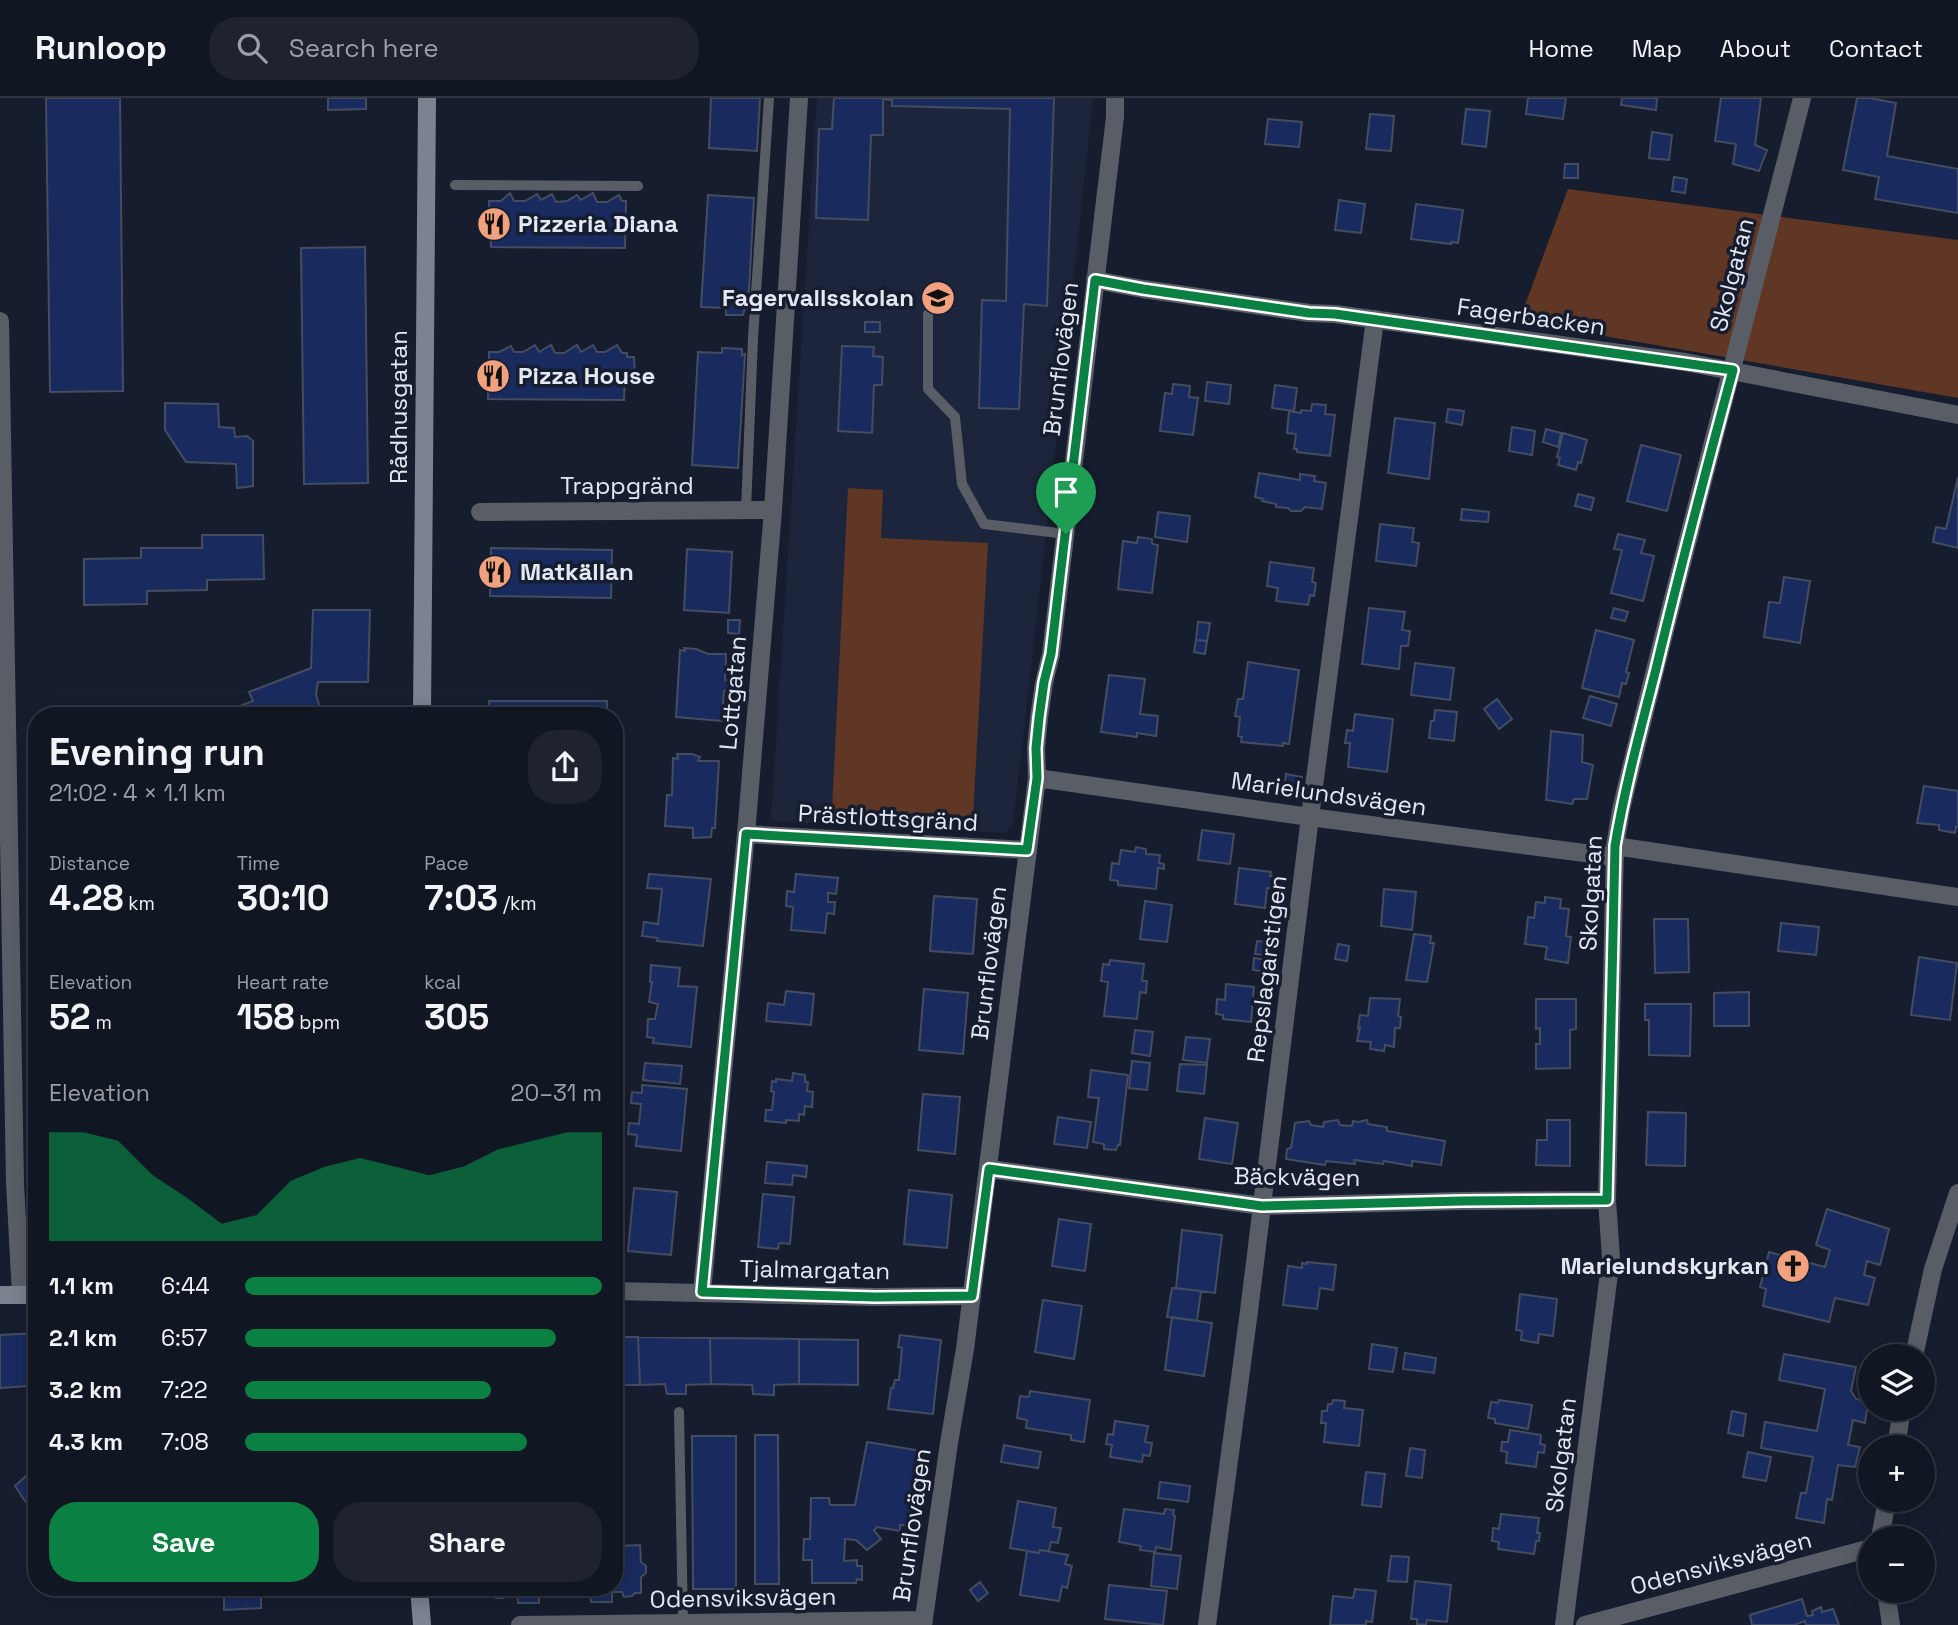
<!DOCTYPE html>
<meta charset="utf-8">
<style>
:root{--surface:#101622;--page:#1e232f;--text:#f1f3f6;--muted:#9c9fa5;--line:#303540;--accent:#0b8043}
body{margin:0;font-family:"Space Grotesk",sans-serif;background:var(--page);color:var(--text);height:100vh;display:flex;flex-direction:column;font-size:26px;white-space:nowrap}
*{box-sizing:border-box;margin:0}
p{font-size:23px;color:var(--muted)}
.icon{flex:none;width:38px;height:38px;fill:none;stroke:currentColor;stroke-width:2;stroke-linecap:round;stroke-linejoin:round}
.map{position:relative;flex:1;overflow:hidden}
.side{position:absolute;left:28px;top:609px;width:595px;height:889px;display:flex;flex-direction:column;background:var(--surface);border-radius:28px;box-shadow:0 4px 18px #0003,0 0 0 2px var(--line)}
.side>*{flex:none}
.buttons{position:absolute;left:1858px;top:1246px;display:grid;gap:14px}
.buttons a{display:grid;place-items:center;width:77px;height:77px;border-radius:50%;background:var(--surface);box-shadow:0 4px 18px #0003,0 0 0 2px var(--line);font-size:35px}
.pin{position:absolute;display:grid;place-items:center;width:60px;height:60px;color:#fff;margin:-72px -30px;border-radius:50% 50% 50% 0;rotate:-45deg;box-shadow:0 0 7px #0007}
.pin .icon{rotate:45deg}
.round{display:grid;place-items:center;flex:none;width:74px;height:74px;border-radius:28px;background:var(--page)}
.summary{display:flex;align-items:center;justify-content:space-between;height:119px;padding:0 21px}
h1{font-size:38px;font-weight:800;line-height:52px}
.figures{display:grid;grid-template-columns:repeat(3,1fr);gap:10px;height:119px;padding:7px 21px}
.figures div{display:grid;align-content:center}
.figures b{font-size:35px;font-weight:800}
.figures small{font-size:19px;font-weight:400}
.figures p{font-size:19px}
.chart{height:196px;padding:14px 21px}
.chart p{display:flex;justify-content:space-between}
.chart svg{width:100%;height:126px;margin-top:7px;fill:var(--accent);opacity:.7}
.cta{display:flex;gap:14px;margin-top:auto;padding:14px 21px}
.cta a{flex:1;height:80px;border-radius:28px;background:var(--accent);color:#fff;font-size:28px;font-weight:800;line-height:80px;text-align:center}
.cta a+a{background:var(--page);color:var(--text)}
ul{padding:0 21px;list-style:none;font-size:23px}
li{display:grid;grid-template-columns:112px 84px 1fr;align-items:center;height:52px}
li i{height:18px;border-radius:9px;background:var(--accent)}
header{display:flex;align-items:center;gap:42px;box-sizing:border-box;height:98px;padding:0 35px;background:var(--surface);border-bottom:2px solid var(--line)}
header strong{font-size:33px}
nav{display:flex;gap:38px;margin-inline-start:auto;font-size:24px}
.search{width:490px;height:63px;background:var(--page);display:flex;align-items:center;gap:18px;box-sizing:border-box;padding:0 24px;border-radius:28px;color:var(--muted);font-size:26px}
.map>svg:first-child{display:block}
</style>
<header>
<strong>Runloop</strong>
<div class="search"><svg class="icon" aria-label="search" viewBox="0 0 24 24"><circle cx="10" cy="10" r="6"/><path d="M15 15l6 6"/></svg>Search here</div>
<nav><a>Home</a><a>Map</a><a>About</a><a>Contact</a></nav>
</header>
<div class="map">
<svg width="1958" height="1527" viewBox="0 0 1958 1527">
<rect width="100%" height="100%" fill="#161d2e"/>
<path fill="#1c253b" d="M817,0H1093L1045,446L1013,727L1005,735L771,723Z"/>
<path fill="#5f3724" d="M1568,91L1958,142V300L1519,223Z
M848,390L883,392L881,440L988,445L973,719L832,711Z"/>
<path fill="#192b5e" stroke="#444d60" stroke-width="2" d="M46,0H120L123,293L50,294Z
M328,0H366V11L328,12Z
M711,0H760L757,53L709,50Z
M834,0H1054L1047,208L1024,206L1019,311L979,310L982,202L1006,203L1010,11L892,8V2L883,1V37H871L868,122L816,120L819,31H832Z
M1528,0H1566L1563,21L1526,16Z
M1622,0H1657L1656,12L1621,7Z
M1721,0H1761L1755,47L1767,52L1759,73L1733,66L1736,46L1715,43Z
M1857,0H1870L1896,5L1887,58L1958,71V115L1875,101L1879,79L1843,72Z
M1466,11L1490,13L1486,49L1462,46Z
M1370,16L1394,18L1391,53L1366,51Z
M1268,21L1302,24L1299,49L1265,46Z
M1652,34L1672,37L1669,62L1649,60Z
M1565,66H1578V80H1564Z
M1674,79L1687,81L1685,95L1672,93Z
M510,95L514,103H525L537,96L541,102L552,96L556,104L567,103L577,97L581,102L593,95L597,104H607L619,97L622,103H626L625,150L491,149L489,103H501Z
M708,97L754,100L748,211L745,210L743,217H726V210L701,209Z
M1339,102L1365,106L1361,135L1335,132Z
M1416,106L1463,112L1458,145L1451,144V146L1411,141Z
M365,149L368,385L304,386L301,150Z
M865,224H880V234H865Z
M535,247L539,254L551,247L555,255H564L577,247L581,254L593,247L597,254H605L617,247L622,255H627V259H634L635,278L625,279L624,302L488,301L489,254H499L511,248L514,254H523Z
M842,248L874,249L873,258L883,259L882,287H874L872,335L838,333Z
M722,250L742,251V257L745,256L738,370L692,367L698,254L722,255Z
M1207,284L1231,287L1229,306L1205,303Z
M1173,286L1190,288L1189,299L1198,300L1193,337L1160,333L1165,295L1172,296Z
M1275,287L1297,290L1294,313L1272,310Z
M165,305L218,306L219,329L234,330L235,339L247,338L253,343V388L237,390L236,366L186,364L165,332Z
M1312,306L1326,307L1325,316L1335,317L1330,358L1297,354V351H1294L1296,336L1287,335L1289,313L1301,315V312L1311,313Z
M1448,311L1464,313L1462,327L1446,324Z
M1395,320L1435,325L1429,381L1388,375Z
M1512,329L1535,333L1532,357L1509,353Z
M1546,331L1561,335L1558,349L1543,344Z
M1563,335L1587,342L1581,365L1578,364L1576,372L1558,367L1560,360L1557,359Z
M1641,347L1681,357L1667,413L1627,403Z
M1259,375L1300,382V376L1315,378L1314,383L1326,385L1322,411L1305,409L1301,413H1291L1288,410L1276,409V406L1262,403L1263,401L1255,399Z
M1958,379V450L1933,444L1936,429L1946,431Z
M1578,396L1594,400L1591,412L1575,408Z
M1462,411L1489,414L1488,424L1461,422Z
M1158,414L1190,418L1187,444L1155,439Z
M1380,426L1414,430L1412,444L1419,445L1416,468L1376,463Z
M1618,436L1645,442L1641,455L1654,458L1643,503L1611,495L1622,452L1614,451Z
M202,437H263L264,481L207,482V492L147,493V506L84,507V461L141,460V450H202Z
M1138,439L1152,441V446L1158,447L1152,495L1118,491L1123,443L1137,445Z
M491,450L612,452L611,500L490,498Z
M687,451L732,454L729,515L684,512Z
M1270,464L1314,470L1312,484L1316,485L1314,498L1310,497L1308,507L1276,503L1278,490L1267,488Z
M1784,479L1810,483L1800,545L1764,539L1769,504L1780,505Z
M1369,510L1405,514L1402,532L1410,533L1408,548H1401L1399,571L1362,566Z
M1614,510L1628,514L1625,523L1611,520Z
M313,512H370L368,584H318L316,596L322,617L318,618H214L253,603L249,594L311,570Z
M728,522H740L739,536L728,535Z
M1198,524L1210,525L1207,543L1196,542Z
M1596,532L1634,542L1626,574L1629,575L1626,586L1622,585L1619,599L1582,590Z
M1196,542L1207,543L1205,556L1194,554Z
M684,550L696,551L708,556H726L725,582L730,583L729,592L724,593L722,623L676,619L680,552L685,553Z
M1248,564L1299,572L1289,646L1283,645V648L1241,644L1242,639L1238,638L1240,619L1235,618L1238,601H1243Z
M1415,565L1454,570L1450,602L1411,597Z
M1109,577L1145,581L1140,616L1158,618L1156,638L1137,635V639L1101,634Z
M1590,598L1617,606L1611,628L1583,620Z
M1497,601L1512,621L1499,631L1484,611Z
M489,603H607V618H489Z
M1435,612L1457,614L1454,643L1429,640L1431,623H1434Z
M1355,616L1393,621L1387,674L1348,669L1350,645H1345L1347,632L1353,633Z
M1551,633L1583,637L1582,664L1593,667L1587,701H1574L1572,706L1546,702Z
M677,656H692L700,659L698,663H719L715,730H712L711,739L693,740V730L665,728L667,697H672L673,660L678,661Z
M1286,676L1302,679L1300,693L1284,690Z
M1924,688L1958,693V729H1956L1955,735L1939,732V727L1917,725Z
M1202,732L1234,736L1230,766L1198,762Z
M1136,749L1146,751V756L1160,757L1159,765L1164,766V771L1158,770L1156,791L1118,787V783L1110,782L1112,765L1119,766L1121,752L1135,754Z
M1239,770L1271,774L1270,778L1275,779L1273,790H1267L1265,810L1235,806Z
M649,776L711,781L703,848L657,843L658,840L642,838L644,824L658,826L662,791L647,790Z
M796,776L838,780L836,796L828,795V804H835L834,816L827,815L825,835L791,832L793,809L786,808L787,793L794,794Z
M1384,791L1416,794L1412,832L1381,828Z
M934,798L977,801L973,856L930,853Z
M1545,799L1561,801L1560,810L1569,811L1566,838L1571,839L1568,865L1545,861L1547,849L1525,846L1528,819L1534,820L1536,804L1545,805Z
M1145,803L1172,807L1167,844L1140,841Z
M1654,821H1688L1689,874L1655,875Z
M1781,825L1819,829L1816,857L1778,853Z
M1414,836L1431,838L1430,845H1434L1427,884L1406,882Z
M1257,843L1274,845L1272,858L1255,856Z
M1338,846L1349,848L1347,863L1335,861Z
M1919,859L1957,865L1950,922L1911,917Z
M1254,860L1267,862L1266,874L1253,872Z
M1110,862L1144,866L1142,883H1147L1146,895L1140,894L1137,921L1104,918L1108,884L1101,883L1103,866L1109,867Z
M651,867L680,870L678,888L697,889L691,949L653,945L654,940L647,939L648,921H655L658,906L649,904L652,884H650Z
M1226,886L1254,889L1251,924L1223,921V917L1216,916L1217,901L1225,902Z
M924,891L968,895L963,956L919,952Z
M786,893L814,896L811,927L766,923L768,905L784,907Z
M1749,894V928H1714V895Z
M1370,900L1400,901L1398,918L1401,919L1400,930H1395L1394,949L1385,947L1384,953L1370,951L1371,944L1357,943L1360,929L1358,930L1360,917L1368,918Z
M1536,901H1576V931L1570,932V970L1536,971V946H1540V930L1536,931Z
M1645,906H1691L1690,958L1649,957V922H1645Z
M1135,932L1153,934L1150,958L1132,955Z
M1186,939L1210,941L1207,965L1183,962Z
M1132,963L1150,965L1147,992L1129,990Z
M645,965L682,968L680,986L643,982Z
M1180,966L1207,967L1204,996L1177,993Z
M1091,972L1128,977L1120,1047H1118L1116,1052L1104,1051V1046L1093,1044L1099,1000L1088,999Z
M793,975L805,977V984H808L807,993L813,994L812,1009L805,1008L804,1017L799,1016V1023L786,1022V1025L765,1023L766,1012H772L774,994L771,993L772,983L776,984V981L792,983Z
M642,987L687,991L681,1053L636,1048L637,1037L628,1036L629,1025L639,1026L641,1006L631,1005L632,994L642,995Z
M923,996L960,999L955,1056L918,1052Z
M1648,1014L1686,1015L1685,1068L1646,1067Z
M1058,1019L1091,1024L1087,1050L1054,1046Z
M1205,1020L1238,1025L1232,1066L1199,1061Z
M1338,1022L1340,1027L1352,1028L1353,1023L1358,1024L1367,1022L1368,1026L1387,1029V1033L1445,1043L1441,1067L1412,1063V1068L1384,1063L1383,1066L1354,1062L1355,1066L1326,1063L1325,1067L1286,1061L1287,1051L1291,1050L1295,1025L1309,1023L1311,1027L1323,1029L1324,1024Z
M1547,1022H1570V1068L1536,1067L1537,1042H1547Z
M767,1064L807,1068L806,1079L793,1077L792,1087L765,1085Z
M634,1090L677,1094L671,1157L628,1153Z
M909,1092L952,1097L947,1150L904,1146Z
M763,1096L794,1099L790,1146L779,1145L778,1151L758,1149Z
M1827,1111L1889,1131L1880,1167L1867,1163L1864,1177L1875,1180L1868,1207L1835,1200L1829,1224L1763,1208L1766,1191L1760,1189L1769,1154L1825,1169L1830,1152L1816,1147Z
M1059,1121L1091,1126L1085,1173L1052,1168Z
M1182,1132L1222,1137L1215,1195L1176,1190Z
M1307,1164L1336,1167L1333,1192L1320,1190L1317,1211L1283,1207L1288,1168L1302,1170V1165L1307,1166Z
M1172,1190L1201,1193L1197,1223L1167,1219Z
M1520,1196L1557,1201L1553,1238L1539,1236L1538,1245L1521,1242L1522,1233L1516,1232Z
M1043,1202L1082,1208L1074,1261L1035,1254Z
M1172,1219L1212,1225L1204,1278L1165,1272Z
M37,1235V1341H31L28,1288L0,1290V1237Z
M900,1237L941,1242L933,1316L888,1311L891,1290H893L895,1282H899L902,1250L898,1249Z
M614,1239H638L640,1287H614Z
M638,1239L710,1240L711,1286L686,1287V1296H667L665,1286L640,1287Z
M710,1240L799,1241V1286L774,1287V1297L753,1296L752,1287L711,1286Z
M799,1241L858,1242V1287L799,1286Z
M1372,1246L1397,1250L1393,1274L1369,1271Z
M1405,1255L1436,1260L1434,1275L1403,1271Z
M1784,1256L1856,1269L1851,1293L1856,1301L1868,1304L1865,1325L1853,1322L1848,1347L1860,1349L1855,1369L1838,1367L1832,1402L1827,1401L1824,1425L1796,1420L1801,1395H1806L1813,1359L1761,1350L1765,1324L1817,1333L1825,1291L1779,1282Z
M1030,1293L1090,1302L1084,1344L1071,1342V1337L1026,1330L1027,1322L1017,1320L1020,1298L1029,1299Z
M1333,1302L1345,1303L1344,1310L1363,1312L1359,1348L1324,1344L1326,1325H1321L1322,1313H1327L1328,1306H1332Z
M1499,1302L1532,1307L1528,1331L1495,1325V1321L1488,1320L1491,1304L1498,1305Z
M1732,1313L1746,1316L1743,1338L1728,1335Z
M1115,1323L1148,1328L1145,1344L1152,1345L1150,1358L1143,1357L1142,1364L1110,1359L1112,1347L1106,1346L1108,1336L1113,1337Z
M1510,1332L1541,1337L1540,1346L1545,1347L1544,1355L1538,1354L1536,1369L1506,1365L1507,1354L1501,1353L1502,1344H1508Z
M755,1337H778L779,1486H755Z
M692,1338H736V1491H693Z
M867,1344L922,1353L917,1378L922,1379L919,1393H915L909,1428L900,1427V1433L877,1429L874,1432L881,1441L867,1452L856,1442L845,1441L844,1463L857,1462V1468H862V1482L857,1481L856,1485H812V1462H803L804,1441H810L811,1400H829L830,1407H855Z
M1004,1347L1041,1354L1038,1370L1001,1364Z
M1410,1350L1425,1352L1422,1380L1406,1378Z
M1748,1354L1771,1359L1766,1383L1743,1379Z
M37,1368V1472H31V1412L15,1388Z
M1366,1374L1385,1376L1381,1409L1362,1407Z
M1160,1384L1190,1388L1188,1404L1158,1400Z
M1018,1403L1056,1410L1053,1429L1061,1430L1058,1445L1051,1444L1049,1453L1040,1452L1039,1455L1010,1450Z
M1124,1411L1164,1416L1165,1411L1174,1412L1173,1417L1175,1418L1171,1452L1156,1449L1155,1454L1140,1452L1141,1448L1119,1444Z
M1501,1416L1539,1420L1537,1435H1540L1539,1443H1536L1534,1456L1498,1451L1499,1444L1492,1443L1493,1430L1499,1431Z
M640,1447L641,1464L646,1468V1475L641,1479V1495H635L632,1498L624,1499L622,1494H612V1504H591L590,1496L579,1495L577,1499H569L566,1495H563L560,1499H552L549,1496H539V1505H518L517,1496L506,1497L503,1500H496L493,1497H488L487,1489H614V1448Z
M1040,1452L1068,1457L1065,1466L1072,1468L1067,1490L1062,1488L1059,1503L1020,1497L1027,1453L1039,1455Z
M1154,1455L1181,1458L1177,1491L1151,1488Z
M1391,1458L1409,1459L1407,1484L1388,1483Z
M1415,1483L1451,1487L1447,1524L1427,1522L1426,1527L1417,1526V1521H1411Z
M980,1484L988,1495L978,1503L970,1492Z
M1109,1487L1167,1493L1163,1527L1105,1521Z
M224,1489H261V1510L224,1512Z
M1355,1491L1376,1493L1372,1524L1366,1523V1527H1330L1333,1498L1353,1500Z
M1802,1501L1807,1518L1813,1517L1812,1513L1821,1509L1822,1514L1833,1511L1839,1527H1806L1805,1523L1794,1527H1752L1750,1517Z"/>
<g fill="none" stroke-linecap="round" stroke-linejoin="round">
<path stroke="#595e66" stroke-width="10" d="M455,87L638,88
M928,216V291L955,319L962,386L984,426L1066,436
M746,412L753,240L769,0
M679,1314L683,1525"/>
<path stroke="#595e66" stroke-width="18" d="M1095,182L1143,191L1309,215L1335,216L1685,264L1958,317
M0,223L15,1085L21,1197
M480,414L773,412
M1037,680L1310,719L1615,759
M746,736L1027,752
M1615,748L1958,799
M989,1071L1262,1108L1462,1103L1607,1102
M614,1193L875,1199L972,1198
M702,1194L746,736L773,412L799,0
M1914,1258L1933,1171L1958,1095
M1896,1349L1902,1311
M1880,1440L1887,1402
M1886,1493L1891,1527
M520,1527L924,1522
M923,1527L949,1345L965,1251L1037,680L1036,650L1039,620L1044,585L1051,556L1115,19V0
M1207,1527L1249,1213L1310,719L1375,221
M1564,1527L1611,1160L1607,1102L1615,748L1621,712C1677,474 1742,237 1802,0
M1585,1527L1871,1450"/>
<path stroke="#7b8290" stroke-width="18" d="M422,618L427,0
M0,1197H37
M419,1489L422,1527"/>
</g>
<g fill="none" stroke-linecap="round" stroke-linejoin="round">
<g stroke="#fff" stroke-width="14">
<path id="route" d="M1095,182L1143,191L1309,215L1335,216L1733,272C1706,372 1680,471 1656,571C1641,630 1625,688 1615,748L1607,1102L1462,1103L1262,1108L989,1071L972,1198L875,1199L702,1194L746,736L1027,752L1037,680L1036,650L1039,620L1044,584L1051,556Z"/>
</g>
<use href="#route" stroke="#0b8043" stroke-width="9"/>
</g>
<defs>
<g id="restaurant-disc" transform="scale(1.75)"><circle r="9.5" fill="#f1a17d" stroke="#161d2e"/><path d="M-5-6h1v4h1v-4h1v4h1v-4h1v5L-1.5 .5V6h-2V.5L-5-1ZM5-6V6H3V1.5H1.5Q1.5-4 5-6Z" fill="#111"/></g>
<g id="school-disc" transform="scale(1.75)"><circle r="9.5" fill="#f1a17d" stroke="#161d2e"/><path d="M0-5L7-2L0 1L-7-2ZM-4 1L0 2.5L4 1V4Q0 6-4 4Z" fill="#111"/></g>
<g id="church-disc" transform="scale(1.75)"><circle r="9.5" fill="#f1a17d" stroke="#161d2e"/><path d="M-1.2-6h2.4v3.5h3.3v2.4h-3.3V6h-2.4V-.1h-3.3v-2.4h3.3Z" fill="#111"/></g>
</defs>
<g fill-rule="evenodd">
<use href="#restaurant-disc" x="494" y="126"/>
<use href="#school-disc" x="938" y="200"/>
<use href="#restaurant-disc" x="493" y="278"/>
<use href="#restaurant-disc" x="495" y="474"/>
<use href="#church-disc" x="1793" y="1168"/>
</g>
<g text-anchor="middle" stroke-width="7" stroke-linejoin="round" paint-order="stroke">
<g font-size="24" font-weight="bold" fill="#e3e8f3" stroke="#161d2e" text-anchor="start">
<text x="518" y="134">Pizzeria Diana</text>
<text x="914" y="208" text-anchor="end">Fagervallsskolan</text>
<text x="518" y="286">Pizza House</text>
<text x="520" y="482">Matkällan</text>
<text x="1769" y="1176" text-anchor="end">Marielundskyrkan</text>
</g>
<g font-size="24" fill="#e3e8f3" stroke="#161d2e">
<text transform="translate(1732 177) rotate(-76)" y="8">Skolgatan</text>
<text transform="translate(1531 219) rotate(8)" y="8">Fagerbacken</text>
<text transform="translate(1061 261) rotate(-83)" y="8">Brunflovägen</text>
<text transform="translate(399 309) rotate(-90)" y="8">Rådhusgatan</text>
<text x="627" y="396">Trappgränd</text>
<text transform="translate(733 595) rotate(-85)" y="8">Lottgatan</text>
<text transform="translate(1329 696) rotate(8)" y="8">Marielundsvägen</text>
<text transform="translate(888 720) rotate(3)" y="8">Prästlottsgränd</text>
<text transform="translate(1591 795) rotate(-87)" y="8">Skolgatan</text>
<text transform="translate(989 865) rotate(-83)" y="8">Brunflovägen</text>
<text transform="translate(1267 871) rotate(-83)" y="8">Repslagarstigen</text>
<text transform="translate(1297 1079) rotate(1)" y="8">Bäckvägen</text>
<text transform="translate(815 1172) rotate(1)" y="8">Tjalmargatan</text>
<text transform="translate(1561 1357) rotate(-83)" y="8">Skolgatan</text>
<text transform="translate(912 1427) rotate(-82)" y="8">Brunflovägen</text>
<text transform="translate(1721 1465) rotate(-15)" y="8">Odensviksvägen</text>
<text transform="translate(743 1500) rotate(-1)" y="8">Odensviksvägen</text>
</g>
</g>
</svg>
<div class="buttons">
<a><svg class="icon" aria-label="layers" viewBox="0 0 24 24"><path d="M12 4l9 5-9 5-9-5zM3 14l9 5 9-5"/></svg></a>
<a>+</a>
<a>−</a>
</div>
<div class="pin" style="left:1066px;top:436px;background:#1e9e55"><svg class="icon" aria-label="arrive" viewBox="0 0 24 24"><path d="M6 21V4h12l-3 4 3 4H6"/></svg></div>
<section class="side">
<div class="summary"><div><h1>Evening run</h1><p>21:02 · 4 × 1.1 km</p></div><a class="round"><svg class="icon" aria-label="share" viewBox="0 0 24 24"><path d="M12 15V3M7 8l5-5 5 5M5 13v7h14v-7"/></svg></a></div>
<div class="figures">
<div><p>Distance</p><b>4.28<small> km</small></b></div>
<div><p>Time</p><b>30:10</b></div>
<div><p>Pace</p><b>7:03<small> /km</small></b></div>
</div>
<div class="figures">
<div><p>Elevation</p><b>52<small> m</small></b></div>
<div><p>Heart rate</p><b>158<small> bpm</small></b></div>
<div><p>kcal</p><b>305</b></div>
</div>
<div class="chart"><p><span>Elevation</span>20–31 m</p>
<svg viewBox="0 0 160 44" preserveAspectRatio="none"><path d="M0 44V6L10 6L20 9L30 21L40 29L50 38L60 35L70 23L80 18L90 15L100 18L110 21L120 18L130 12L140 9L150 6L160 6V44z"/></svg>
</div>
<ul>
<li><b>1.1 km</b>6:44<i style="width:100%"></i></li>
<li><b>2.1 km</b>6:57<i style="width:87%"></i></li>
<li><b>3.2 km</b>7:22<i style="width:69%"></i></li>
<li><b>4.3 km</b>7:08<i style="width:79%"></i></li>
</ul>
<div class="cta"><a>Save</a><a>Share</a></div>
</section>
</div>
